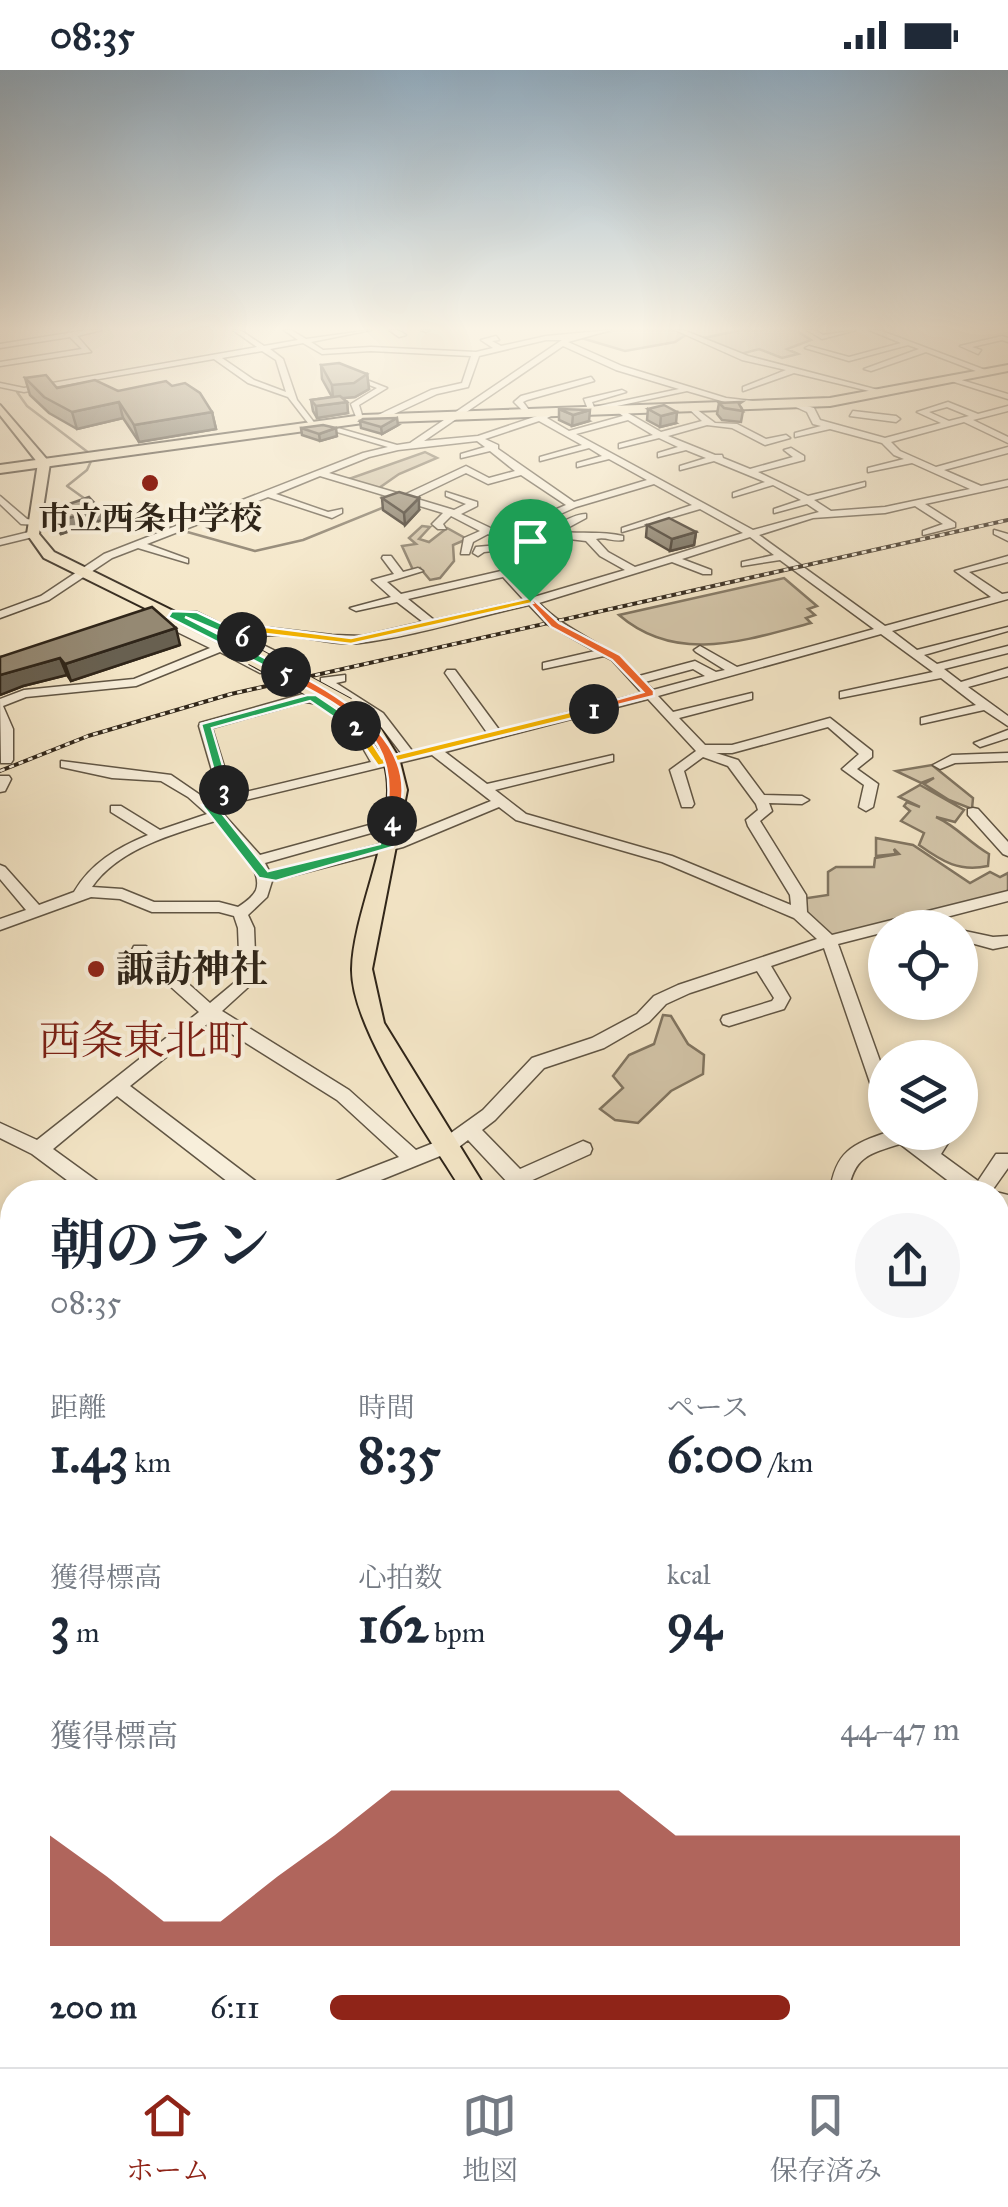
<!DOCTYPE html>
<html lang="ja">
<meta charset="utf-8">
<style>
:root{--surface:#fff;--page:#f6f6f7;--text:#1f2937;--muted:#747a83;--line:#e0e1e3;--accent:#8f2418}
body{margin:0;font-family:"IM FELL Great Primer","Noto Serif JP",serif;background:var(--page);color:var(--text);height:100vh;display:flex;flex-direction:column;font-size:38px;white-space:nowrap}
*{box-sizing:border-box;margin:0}
p{font-size:32px;color:var(--muted)}
.icon{flex:none;width:55px;height:55px;fill:none;stroke:currentColor;stroke-width:2;stroke-linecap:round;stroke-linejoin:round}
.map{position:relative;flex:1;overflow:hidden}
.panel{position:absolute;left:0px;top:1110px;width:1010px;height:888px;display:flex;flex-direction:column;background:var(--surface);border-radius:40px 40px 0 0;box-shadow:0 5px 15px #0003}
.panel>*{flex:none}
.controls{position:absolute;left:868px;top:840px;display:grid;gap:20px}
.controls a{display:grid;place-items:center;width:110px;height:110px;border-radius:50%;background:var(--surface);box-shadow:0 5px 15px #0003;font-size:50px}
.pin{position:absolute;display:grid;place-items:center;width:85px;height:85px;color:#fff;margin:-102px -42px;border-radius:50% 50% 50% 0;rotate:-45deg;box-shadow:0 0 10px #0007}
.pin .icon{rotate:45deg}
.km{position:absolute;width:50px;height:50px;margin:-25px;border-radius:50%;background:#222;color:#fff;font-size:28px;line-height:50px;text-align:center}
.round{display:grid;place-items:center;flex:none;width:105px;height:105px;border-radius:52px;background:var(--page)}
.head{display:flex;align-items:center;justify-content:space-between;height:170px;padding:0 50px}
h1{font-size:55px;font-weight:700;line-height:75px}
.stats{display:grid;grid-template-columns:repeat(3,1fr);gap:15px;height:170px;padding:10px 50px}
.stats div{display:grid;align-content:center}
.stats b{font-size:50px;font-weight:700}
.stats small{font-size:28px;font-weight:400}
.stats p{font-size:28px}
.chart{height:280px;padding:20px 50px}
.chart p{display:flex;justify-content:space-between}
.chart svg{width:100%;height:180px;margin-top:10px;fill:var(--accent);opacity:.7}
ul{padding:0 50px;list-style:none;font-size:32px}
li{display:grid;grid-template-columns:160px 120px 1fr;align-items:center;height:75px}
li i{height:25px;border-radius:12px;background:var(--accent)}
.status{display:flex;justify-content:space-between;align-items:center;height:70px;padding:0 50px;background:var(--surface);direction:ltr}
.status svg{height:28px;fill:currentColor}
.menu{display:flex;justify-content:space-around;align-items:center;height:140px;border-top:2px solid var(--line);background:var(--surface);font-size:28px;color:var(--muted)}
.menu a{display:grid;justify-items:center;gap:5px}
.menu .selected{color:var(--accent)}
.map>svg:first-child{display:block}
</style>
<div class="status"><b>08:35</b><svg viewBox="0 0 49 12"><path d="M0 12V9h3v3zM5 12V6h3v6zM10 12V3h3v9zM15 12V0h3v12zM26 1h20v11H26zM47 4h2v5h-2z"/></svg></div>
<div class="map">
<svg width="1008" height="1997" viewBox="0 0 1008 1997">
<rect width="100%" height="100%" fill="#f4e6c7"/>
<filter id="stains"><feTurbulence type="fractalNoise" baseFrequency=".002" numOctaves="4"/><feColorMatrix values="0 0 0 0 .2 0 0 0 0 .09 0 0 0 0 .02 0 0 0 .5 -.17"/></filter>
<radialGradient id="worn" r=".72"><stop offset=".6" stop-color="#630" stop-opacity="0"/><stop offset="1" stop-color="#630" stop-opacity=".3"/></radialGradient>
<path fill="#d3c5a9" stroke="#817561" stroke-width="2.5" d="M618,260H676L687,264L675,272L625,281L578,267Z
M741,260H795L811,270L787,279L798,284L782,288L759,279L737,285L699,269Z
M425,382L437,388L399,404L376,420L346,410Z
M422,456L430,457L419,469L429,472L447,458L467,469L453,475L454,491L440,508L430,510L420,498L413,500L402,476L416,474L409,468Z
M784,508L817,536L808,539L815,545L806,548L811,553C746,570 677,595 619,545Z
M932,695L973,728L972,739L949,730L924,714L934,708L921,713L896,701Z
M920,715L964,740L955,752L936,747C958,757 968,772 989,784L988,796C959,802 943,792 919,775L924,763L901,751L910,741L904,736L907,732L920,737L899,727Z
M876,768L913,775L970,813L990,802L1000,807L1008,803V824L830,867L804,843L801,829L828,825V802L836,797H874L875,788L899,784L894,779L896,784L876,786Z
M663,945L671,946L688,974L704,985L703,1004L671,1021L638,1053L615,1050L600,1039L623,1018L613,1006L629,985L654,974Z
M403,1985H912L921,1997H387Z"/>
<g fill="none" stroke-linecap="round" stroke-linejoin="round">
<path stroke="#7d715e" stroke-width="2.5" d="M22,321L17,322L27,336L89,383
M88,431L67,416L87,400L92,389
M96,436L120,452L166,456L255,481L303,470L387,436"/>
<g stroke="#605544" stroke-width="3">
<path id="minor" d="M87,260H102L77,266L91,282L0,296V292L82,279L70,267L0,278V274Z
M233,260H240L264,276L298,270L284,260H291L306,269L371,260L311,272L323,280L371,277L476,282L493,278L481,270L496,266L499,270L492,271L501,276L546,266L611,260L568,272L622,296L726,328L781,334L777,336L725,332L687,321L589,342L584,329L622,320L626,322L592,332L594,337L679,319L616,300L563,276L424,371L478,366L549,342L553,345L547,348L569,361L623,346L615,340L619,338L661,362L702,351L688,338L692,336L715,353L737,354L766,369L786,365L790,368L765,375L732,358L707,355L668,366L715,385H722L723,388L750,399L793,387L784,380L791,378L804,386V390L758,402L808,426L865,412V416L814,430L831,441L885,437L970,419L912,393L868,402V398L904,389L894,385L882,373L830,359L795,367V363L821,356L813,354L807,342L796,337V333L814,338L820,350L885,368L941,353L917,342L948,332L978,344L1008,336V341L973,350L1008,367V373L964,352L891,372L900,381L936,397L1008,377V383L944,400L981,416L1008,410V416L925,434L955,453V457L923,465V461L943,454L915,436L885,443L813,448L759,465L885,556L991,527L955,501L1008,486V492L969,502L1002,524L1008,523V529L892,561L917,580L1008,557V561L924,585L937,594L1008,576V583L944,599L961,612L1008,598V606L968,617L1008,646V656L984,640L921,654V648L976,635L941,608L840,628V622L933,602L881,564L658,626L673,642L752,623V629L679,648L705,675H732L830,648L872,681V687L857,699L878,714L873,737L866,741L859,737L864,715L842,699L859,684L828,657L732,683H716L738,690L764,725L802,726L809,730L802,734L769,733L772,741L760,751L806,825L807,842L832,865L1008,821V831L904,858H885V862L838,874L885,1005V1037L879,1035L876,1030L824,878L771,896L790,928L784,939L729,956L723,954L721,950L723,946L772,931L774,928L757,901L690,923L666,934L649,952L604,978L544,998L495,1050L482,1060L520,1099L583,1071L590,1074L592,1079L590,1084L517,1117L510,1115L468,1070L455,1080L351,1122H322L324,1116L399,1087L337,1030L211,951L130,1016L262,1116L264,1122H241L117,1026L53,1079L104,1116L106,1122H83L32,1084L0,1068V1053L37,1070L199,942L134,884L132,880L134,876H146L210,933L240,908L238,858L234,846L219,842H152L120,829L91,827L0,860V849L26,840L0,809V795L5,797L39,835L74,822C91,793 117,778 148,765L111,742V736H121L160,760L207,744L188,727L161,711L112,708L61,697V691L171,705L209,731L220,728L199,656L200,653L303,624C343,626 364,657 383,689L402,684L375,649L321,614V608L345,605V611L336,613L383,643L413,682L488,664L445,603L447,600H455L500,661L642,623L612,590L604,586L543,599V593L595,581L547,554L529,535C475,547 415,566 360,573C324,577 287,557 251,569L306,596V602L302,603L191,547L177,548V553L270,600L260,603L220,582L136,616L26,627L3,636L13,659V690L11,693H1L0,629L24,620L134,609L210,578L167,557V543L197,542L242,564L271,558L332,565L362,566L423,552L397,532L356,541L350,538L391,527L372,510L394,504L382,488L383,486H391L403,502L418,498L423,501L387,512L401,524L501,501L507,489L502,480L484,482L478,486L473,483L476,477L499,475L495,468L488,464L473,472L469,484H461L464,468L480,461L451,446L443,454L446,459H438L432,454L443,443L320,406L276,424L328,442L342,439V443L332,448L268,427L147,474L188,489V493L138,478L112,488L49,530L0,548V541L41,526L104,484L363,383L388,377L317,356V352L397,375L410,373L562,270H546L479,286L468,317L437,324L379,351L376,346L431,320L462,313L471,286L371,281L322,284L303,273L270,279L283,289L297,330L316,355L312,358L288,327L248,313L214,289L24,322L0,317V313L24,318L257,277ZM262,281L276,290L286,322L254,310L222,288ZM947,337L969,346L949,351L929,342ZM628,350L653,365L619,374V378L659,368L678,377L658,383V387L686,380L706,388L680,396V400L714,391L765,412L733,423V427L773,415L801,430L774,439V443L807,434L819,442L753,460L576,364ZM539,351L582,375L540,387V391L589,378L602,386L577,393V397L609,389L647,410L574,432L498,379V375L485,369ZM477,371L485,377L461,384V388L490,381L515,401L489,408L466,396L404,425L329,403L369,387L398,380ZM466,403L488,414L521,405L566,435L526,452L528,461L501,463L461,444L477,436V432L446,422V426L466,434L454,440L414,428ZM654,414L692,435L622,458V462L700,439L743,463L635,497L608,482L596,469C605,466 613,472 623,470V466C601,461 582,464 560,462L586,448V444C569,444 556,460 538,460L536,455L576,437ZM544,466L586,471L600,486L625,500L534,527L510,503L517,489L506,469ZM750,467L774,485L742,492V496L780,490L874,559L737,597L700,576L694,580L696,582L725,600L716,602L695,591L639,606C608,572 570,565 539,533L672,492L703,504H711V500L682,489ZM503,507L524,530L434,550L408,529ZM693,599L705,606L653,620L645,612ZM648,629L696,681L670,700L682,737H692L694,734L684,701L703,687L728,696L756,734L758,740L746,750L748,756L790,825L791,835L672,786L526,744L495,720L613,691V685L487,714L445,682ZM304,632C337,633 356,665 371,692L233,725L212,658ZM432,685L491,731L393,771L276,801H269L265,793L396,756L398,753L391,749L260,785L217,737ZM499,737L516,750L662,792L794,848L817,869L678,915L654,926L637,944L592,968L532,988L483,1040L441,1070L416,1080L349,1020L222,941L256,910L254,858L248,845L267,827L272,811L403,777ZM215,751C229,764 264,799 256,820C253,827 244,833 238,837L219,832H154L122,819L92,817C118,779 173,764 215,751Z
M389,260H398L406,265L399,267Z
M421,260H430L426,262Z
M675,260H683L748,286L890,323L886,325L794,303L743,321V317L786,300L742,290Z
M807,260H815L823,265L856,260L822,269Z
M869,260H879L988,301L981,303L926,282L871,301L864,299L919,279L908,275L849,291L805,278L809,276L849,287L901,273Z
M1002,266L1008,268V272L1002,270L972,277L981,280L978,284L960,276Z
M344,301L387,318L359,335L364,352H358L351,334L377,318L344,305Z
M948,306L1008,324V329L948,310Z
M591,307L594,311L527,330L523,332L532,344H526L514,332L521,326Z
M853,341L896,346L900,349L896,352L850,346Z
M0,426L27,449L37,451V455L21,454L0,434Z
M994,460L1008,464V471L994,464Z
M33,461L38,464L37,466L0,475V469Z
M1008,660V668L980,677L974,673Z
M1008,683V691L955,693L940,699L933,695L952,685Z
M0,706H9L11,709L5,721L0,722Z
M973,738L978,739L1008,772V786L1003,784L968,745V739Z
M960,860L993,867L1008,866V876L993,879L960,870Z
M888,1062H912L927,1074L935,1062H955L941,1084L978,1111L996,1084H1008V1098L991,1122H963L900,1074C868,1084 854,1087 848,1122H830C835,1082 852,1074 888,1062Z
M996,1122L1008,1125V1142L998,1138Z
M12,1224V1243L0,1248V1228Z
M1008,1303V1383L1000,1380L998,1374V1313L1000,1306Z
M12,1329V1352L0,1357V1334Z
M12,1408V1431L0,1436V1412Z
M998,1596L1008,1601V1631L998,1626Z
M1008,1644V1709L1004,1711L998,1708V1650Z
M12,1750V1784L0,1791V1756Z
M998,1803L1008,1807V1836L998,1832Z
M104,1985H140L134,1997H98Z
M916,1985H951L956,1997H922Z"/>
</g>
<g stroke="#2f2519" stroke-width="4">
<path id="major" d="M0,335L50,393L39,464L54,482L258,583V589H248L44,488L27,464L38,393L0,345Z
M347,632L381,659L399,688L407,720L372,899L384,953L488,1122H463C430,1068 351,959 352,899C353,838 404,746 383,689C374,666 354,654 339,637Z
M12,1970V1985H44L39,1997H0V1982Z"/>
</g>
<g stroke="#2f2519" stroke-width="4">
<path id="highway" d="M1008,295V301L830,336L363,353L0,403V395L363,345L830,328Z"/>
</g>
<use href="#minor" fill="#f8efdb" fill-rule="evenodd"/>
<use href="#major" fill="#f4e6c7" fill-rule="evenodd"/>
<use href="#highway" fill="#f4e6c7" fill-rule="evenodd"/>
<g stroke="#2f2519" stroke-width="4">
<path id="rail" d="M0,701L88,666L231,624L1008,450"/>
</g>
<use href="#rail" stroke="#f8efdb" stroke-width="2.5" stroke-dasharray="5" stroke-linecap="butt"/>
<g stroke="#2f2519" stroke-width="16" stroke-linecap="butt">
<path id="major-bridge-far1" d="M253,586L258,589"/>
</g>
<g stroke="#2f2519" stroke-width="20" stroke-linecap="butt">
<path id="major-bridge" d="M253,586L347,637"/>
</g>
<use href="#major-bridge-far1" stroke="#f4e6c7" stroke-width="14"/>
<use href="#major-bridge" stroke="#f4e6c7" stroke-width="18"/>
</g>
<path fill="#807663" stroke="#2f2519" stroke-width="2.5" d="M321,295L367,304L369,319L355,327L342,328L347,332L348,343L317,348L313,341L311,330L332,327L322,309Z
M25,308L57,318L118,321L212,342L216,359L139,372L123,348L77,359L49,343L30,325Z
M719,333L741,337L743,341L741,352L722,350L717,344Z
M559,339L589,351L572,356L559,350Z
M648,339L676,353L660,357L647,350Z
M360,351L398,355L382,364L361,358Z
M301,358L337,366L320,371L302,365Z
M382,428L419,440L405,455L383,440Z
M46,442L102,450L61,464L50,454Z
M647,455L696,462L694,475L670,481L646,467Z
M180,575L71,611L67,605L23,616L0,625V587Z"/>
<path fill="#686050" stroke="#2f2519" stroke-width="2.5" d="M367,304L369,319L355,327L333,329L332,315Z
M119,332L123,348L77,359L72,342Z
M347,332L348,343L317,348L316,336Z
M590,340L589,351L572,356L573,345Z
M212,342L216,359L139,372L134,355Z
M677,342L676,353L660,357L661,346Z
M397,348L398,355L382,364L381,357Z
M336,358L337,366L320,371L319,364Z
M419,428V440L405,455L404,443Z
M99,438L102,450L61,464L57,452Z
M696,462L694,475L670,481L672,469Z
M176,558L180,575L71,611L65,594Z
M60,588L67,605L23,616L0,625V605Z"/>
<path fill="#958973" stroke="#2f2519" stroke-width="2.5" d="M339,293L367,304L354,313L332,315L321,295Z
M46,305L57,318L95,310L118,321L166,311L172,316L185,313L200,323L212,342L134,355L119,332L72,342L44,327L25,308Z
M340,326L347,332L316,336L311,330Z
M742,332L739,334L743,341L724,338L719,333Z
M664,335L677,342L661,346L648,339Z
M559,339L590,340L573,345Z
M397,348L381,357L360,351L363,349Z
M323,355L336,358L319,364L301,358Z
M399,422L419,428L404,443L382,428Z
M89,427L99,438L57,452L46,442Z
M669,448L696,462L672,469L647,455Z
M152,537L176,558L65,594L60,588L0,605V587Z"/>
<linearGradient id="sky" x2="0" y2="1"><stop stop-color="#92aec3"/><stop offset="0.48" stop-color="#faf4e6"/><stop offset="1" stop-color="#faf4e6" stop-opacity="0"/></linearGradient>
<rect width="1008" height="539" fill="url(#sky)"/>
<path fill="#f0652b" stroke="#fff" stroke-width="2.5" d="M526,529H533L559,553L620,585L654,621V626L590,642V637L643,622L612,590L551,557Z"/>
<path fill="#f5b400" stroke="#fff" stroke-width="2.5" d="M594,636L598,642L378,696L350,656L360,654L382,688Z"/>
<path fill="#22a559" stroke="#fff" stroke-width="2.5" d="M307,625H316L362,656L351,659L310,631L212,658L230,720L220,723L201,654Z"/>
<path fill="#22a559" stroke="#fff" stroke-width="2.5" d="M224,716L234,730L217,737L268,801L380,774L385,751L392,747L398,751L393,777L276,811L259,808L202,735L221,728L218,720Z"/>
<path fill="#f0652b" stroke="#fff" stroke-width="2.5" d="M282,600H290C349,631 426,676 396,754L385,751C403,665 349,640 282,605Z"/>
<path fill="#22a559" stroke="#fff" stroke-width="2.5" d="M172,541L197,542L246,565V570H239L185,547L292,602L282,605L168,547Z"/>
<path fill="#f5b400" stroke="#fff" stroke-width="2.5" d="M530,528L533,533L351,574L266,564L242,571L237,567L266,557L351,568Z"/>
<g fill="#8f2418" stroke="#f8efdb" stroke-width="4">
<circle cx="150" cy="413" r="10"/>
<circle cx="96" cy="899" r="10"/>
</g>
<g text-anchor="middle" stroke-width="8" stroke-linejoin="round" paint-order="stroke">
<g font-size="32" font-weight="bold" fill="#2f2519" stroke="#f8efdb">
<text x="150" y="459">市立西条中学校</text>
</g>
<g font-size="38" font-weight="bold" fill="#2f2519" stroke="#f8efdb" text-anchor="start">
<text x="116" y="912">諏訪神社</text>
</g>
<g font-size="42" fill="#7a1f14" stroke="#f8efdb">
<text x="144" y="985">西条東北町</text>
</g>
</g>
<rect width="100%" height="100%" filter="url(#stains)"/>
<rect width="100%" height="100%" fill="url(#worn)"/>
</svg>
<div class="controls">
<a><svg class="icon" aria-label="locate" viewBox="0 0 24 24"><circle cx="12" cy="12" r="6"/><path d="M12 2v4M12 18v4M2 12h4M18 12h4"/></svg></a>
<a><svg class="icon" aria-label="layers" viewBox="0 0 24 24"><path d="M12 4l9 5-9 5-9-5zM3 14l9 5 9-5"/></svg></a>
</div>
<div class="pin" style="left:530px;top:531px;background:#1e9e55"><svg class="icon" aria-label="arrive" viewBox="0 0 24 24"><path d="M6 21V4h12l-3 4 3 4H6"/></svg></div>
<b class="km" style="left:594px;top:639px">1</b>
<b class="km" style="left:356px;top:656px">2</b>
<b class="km" style="left:224px;top:720px">3</b>
<b class="km" style="left:392px;top:751px">4</b>
<b class="km" style="left:286px;top:602px">5</b>
<b class="km" style="left:242px;top:567px">6</b>
<section class="panel">
<div class="head"><div><h1>朝のラン</h1><p>08:35</p></div><a class="round"><svg class="icon" aria-label="share" viewBox="0 0 24 24"><path d="M12 15V3M7 8l5-5 5 5M5 13v7h14v-7"/></svg></a></div>
<div class="stats">
<div><p>距離</p><b>1.43<small> km</small></b></div>
<div><p>時間</p><b>8:35</b></div>
<div><p>ペース</p><b>6:00<small> /km</small></b></div>
</div>
<div class="stats">
<div><p>獲得標高</p><b>3<small> m</small></b></div>
<div><p>心拍数</p><b>162<small> bpm</small></b></div>
<div><p>kcal</p><b>94</b></div>
</div>
<div class="chart"><p><span>獲得標高</span>44–47 m</p>
<svg viewBox="0 0 160 44" preserveAspectRatio="none"><path d="M0 44V17L10 27L20 38L30 38L40 27L50 17L60 6L70 6L80 6L90 6L100 6L110 17L120 17L130 17L140 17L150 17L160 17V44z"/></svg>
</div>
<ul>
<li><b>200 m</b>6:11<i style="width:73%"></i></li>
</ul>
</section>
</div>
<nav class="menu">
<a class="selected"><svg class="icon" aria-label="home" viewBox="0 0 24 24"><path d="M3 11l9-7 9 7M6 9v11h12V9"/></svg>ホーム</a>
<a><svg class="icon" aria-label="map" viewBox="0 0 24 24"><path d="M3 6l6-2 6 2 6-2v14l-6 2-6-2-6 2zM9 4v14M15 6v14"/></svg>地図</a>
<a><svg class="icon" aria-label="saved" viewBox="0 0 24 24"><path d="M7 4h10v16l-5-4-5 4z"/></svg>保存済み</a>
</nav>
